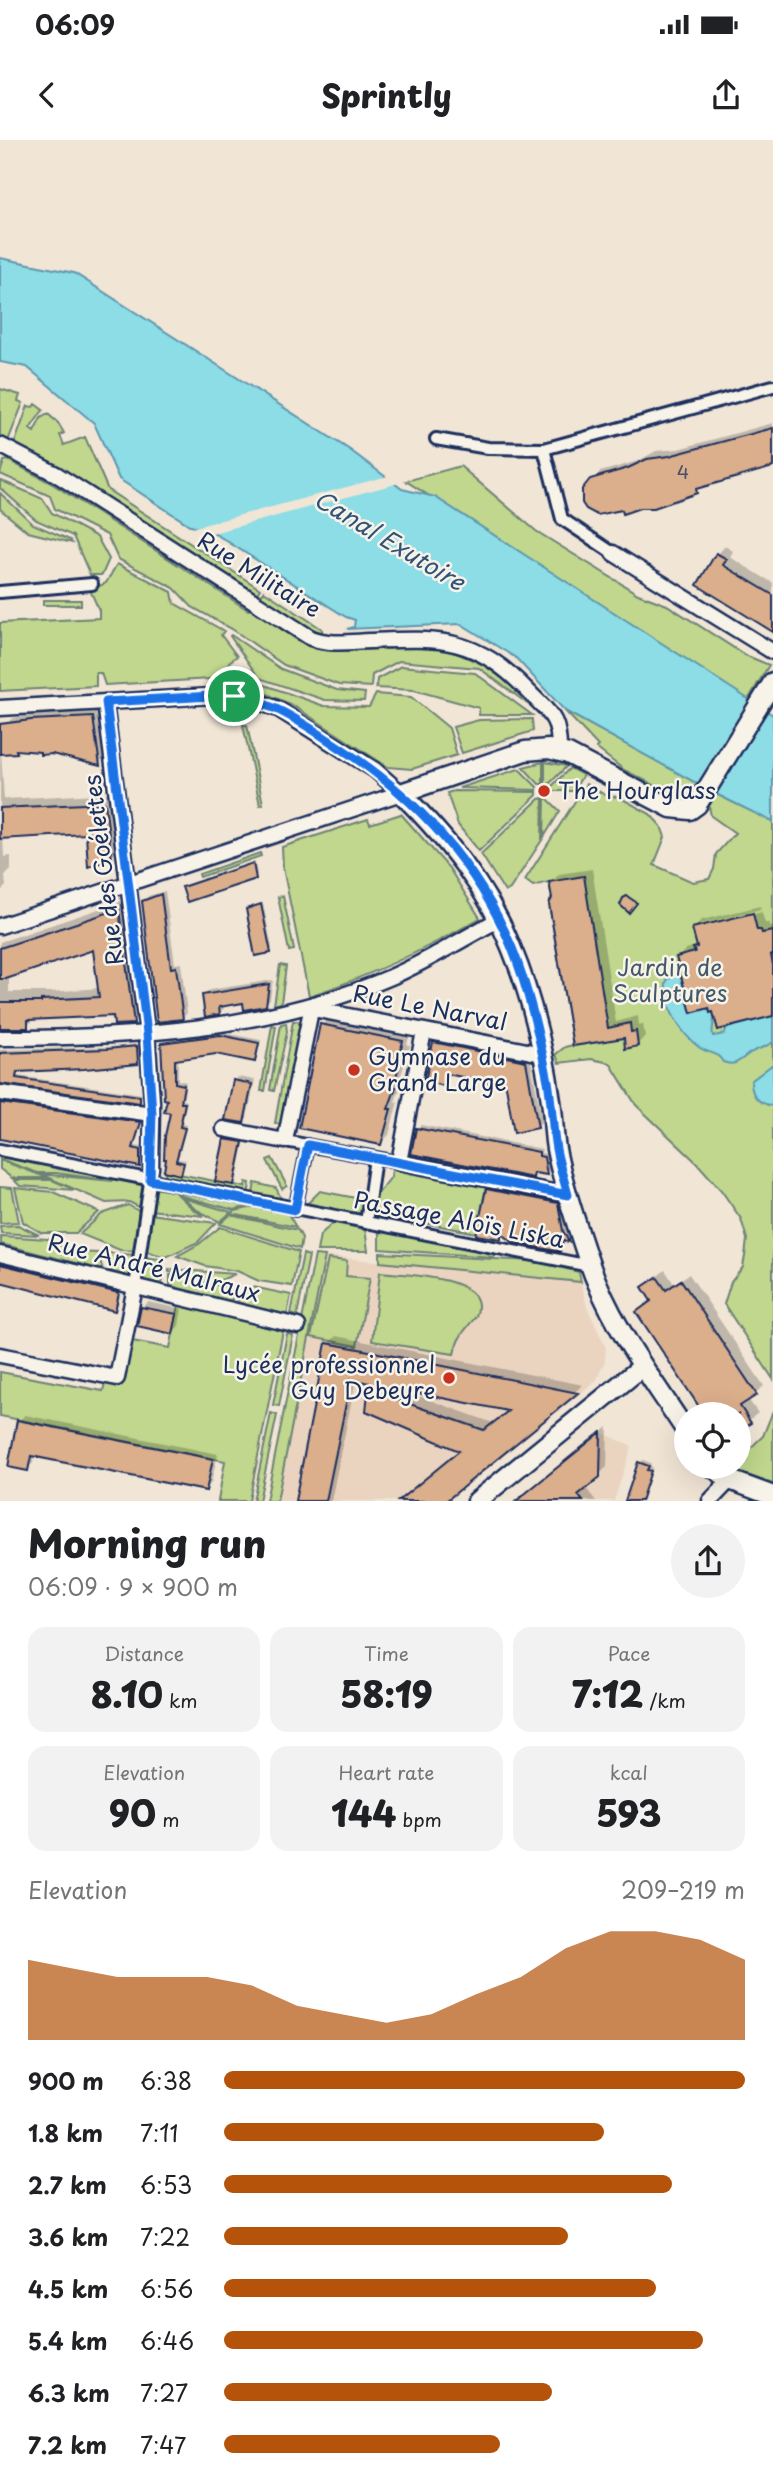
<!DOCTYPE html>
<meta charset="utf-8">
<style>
:root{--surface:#fff;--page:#f2f2f2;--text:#202124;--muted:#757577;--accent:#b45309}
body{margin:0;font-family:"Playpen Sans",sans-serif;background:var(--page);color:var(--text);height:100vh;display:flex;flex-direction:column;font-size:26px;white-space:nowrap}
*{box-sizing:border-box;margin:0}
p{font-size:23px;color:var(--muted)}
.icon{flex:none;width:38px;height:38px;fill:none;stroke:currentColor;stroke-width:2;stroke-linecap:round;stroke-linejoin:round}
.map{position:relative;height:1361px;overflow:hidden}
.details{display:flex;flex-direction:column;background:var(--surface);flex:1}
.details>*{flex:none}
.fabs{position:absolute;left:674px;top:1262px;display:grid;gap:14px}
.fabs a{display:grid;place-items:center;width:77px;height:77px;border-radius:50%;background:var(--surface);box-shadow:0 7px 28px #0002;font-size:35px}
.pin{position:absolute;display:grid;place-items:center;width:60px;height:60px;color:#fff;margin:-30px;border:4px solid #fff;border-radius:50%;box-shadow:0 2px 7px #0007}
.round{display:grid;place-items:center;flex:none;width:74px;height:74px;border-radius:37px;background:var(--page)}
.overview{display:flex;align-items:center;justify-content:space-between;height:119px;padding:0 28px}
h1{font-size:38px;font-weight:800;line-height:52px}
.stats{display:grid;grid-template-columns:repeat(3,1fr);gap:10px;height:119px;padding:7px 28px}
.stats div{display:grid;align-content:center;border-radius:18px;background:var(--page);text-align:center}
.stats b{font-size:35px;font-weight:800}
.stats small{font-size:19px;font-weight:400}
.stats p{font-size:19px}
.chart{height:196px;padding:14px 28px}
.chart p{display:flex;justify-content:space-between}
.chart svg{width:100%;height:126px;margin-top:7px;fill:var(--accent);opacity:.7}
ul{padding:0 28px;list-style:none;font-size:23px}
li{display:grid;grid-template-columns:112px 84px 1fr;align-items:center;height:52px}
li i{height:18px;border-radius:9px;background:var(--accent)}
.status{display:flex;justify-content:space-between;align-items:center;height:49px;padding:0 35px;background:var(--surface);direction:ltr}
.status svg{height:19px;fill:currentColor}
header{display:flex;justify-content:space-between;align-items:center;height:91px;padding:0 28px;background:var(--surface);font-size:32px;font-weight:800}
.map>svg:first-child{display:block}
</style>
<div class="status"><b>06:09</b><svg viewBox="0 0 49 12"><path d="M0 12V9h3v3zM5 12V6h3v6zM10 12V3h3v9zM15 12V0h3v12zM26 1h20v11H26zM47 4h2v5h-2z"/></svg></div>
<header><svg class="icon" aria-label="back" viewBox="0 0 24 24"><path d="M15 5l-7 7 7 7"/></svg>Sprintly<svg class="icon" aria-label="share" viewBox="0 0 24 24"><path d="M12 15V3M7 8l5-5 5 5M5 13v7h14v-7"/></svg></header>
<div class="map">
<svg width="773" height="1361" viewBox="0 0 773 1361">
<rect width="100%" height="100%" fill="#f1e5d6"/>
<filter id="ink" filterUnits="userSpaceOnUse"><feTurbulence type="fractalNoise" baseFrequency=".0143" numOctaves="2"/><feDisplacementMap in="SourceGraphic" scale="14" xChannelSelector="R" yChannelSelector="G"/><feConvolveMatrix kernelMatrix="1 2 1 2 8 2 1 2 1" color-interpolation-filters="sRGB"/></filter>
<g filter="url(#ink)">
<path fill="#ead4c0" d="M325,1116L581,1142L587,1167L606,1208L605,1221L596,1241L446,1361H277Z
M601,1292L632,1306L614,1361H516Z"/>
<path fill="#c0d78d" stroke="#6e8376" stroke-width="2" d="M0,249L20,255L18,261L23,263L8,301L0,298Z
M35,264L43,270L30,289L34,292L41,278L48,274L58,283L64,293L60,295L64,305L85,297L108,350L260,449L256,455L68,334L38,316L14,305L28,266L33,267Z
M8,320L51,343L248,470L253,469L299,501L317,509L337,511L420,507L440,508L459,514L484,525L504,539L536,570L479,528L399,521L372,535L371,547L339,545L284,525L232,489L192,467L174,448L118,419L107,395L55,369L50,356L0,334L4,321Z
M460,326L536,391L638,454L667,465L745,515L769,525L748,560L406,341Z
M0,340L43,359L52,373L97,397L109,419L102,435H90L73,396L36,380L0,348Z
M0,353L33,384L70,400L72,403L28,392L0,369Z
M117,424L172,452L174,463L224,491L221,495L237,516L229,522V538L105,545L101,533H96V546L0,551V483L99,478V470L90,450L106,443Z
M264,451L322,489V493L302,484L260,457Z
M43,460H81V465H43Z
M231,495L281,529L337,550L365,553L364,561L325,560L259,538L230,496Z
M401,526L475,533L532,575H479V568L414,550L376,548L377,539Z
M262,544L324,566L369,567L376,554L411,557L449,588L457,615L412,629L388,627L292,565L260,551Z
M565,571L697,643L690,655L680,658L624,630L596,608L598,606Z
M532,579L533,591L462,613L453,587L479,580Z
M243,585H247L263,664L260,665Z
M543,622V644H539L523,627Z
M545,622L567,626L548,645L545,644Z
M570,628L583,635L573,651H551V647Z
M519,629L537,647V650L459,648Z
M586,644L607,656L619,657L650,674L661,686L665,697L654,725L693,742L709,739L714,729L716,714L735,693L711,676L709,666L716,654L773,682V1239L724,1164L731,1142L743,1127L745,1116L747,1099L741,1079L721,1050L697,1023L636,965L610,923L591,919L559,923L556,914L565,907L573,905L549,764L552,757L549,742L533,746L525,740Z
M454,651L537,652V655L479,711L458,685L447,653Z
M543,658L542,700L510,749L505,752L481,714L539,659Z
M545,658L548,659L560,671L544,697Z
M401,674L449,728L480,778C425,810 370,836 309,856L283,728L282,707L368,679L370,684Z
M260,713L261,716L200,737L199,734Z
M283,756L294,810L289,811L278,757Z
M280,825L286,826L281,863L274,865Z
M293,881L303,882L283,985L275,983Z
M286,883L287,892L274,951L270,950L281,884Z
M272,885L276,886L265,951H261Z
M0,1016L146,1046L143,1069L129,1062L106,1063L40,1034L113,1041L56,1033H37L0,1019Z
M272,1018L287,1046L282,1049L267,1020Z
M0,1020L48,1038H12L0,1029Z
M392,1030L486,1047L477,1093L398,1078L396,1086L369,1079L372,1061L391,1037Z
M164,1031L245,1047L246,1042L250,1043L248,1057L169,1041Z
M14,1040H52L75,1050L20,1046Z
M255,1043L276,1048L283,1062L252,1058Z
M0,1047L12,1048L19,1082L0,1083Z
M15,1048L53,1052L99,1072L76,1093H42L23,1082Z
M153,1048L174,1051L194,1070L204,1076L150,1070Z
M320,1051L366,1060L363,1079L305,1066Z
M177,1052L250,1066L234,1070L182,1056Z
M183,1058L231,1072L220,1082L195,1069Z
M128,1065L142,1073L137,1111L120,1110L80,1094L102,1074Z
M254,1067L288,1074L296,1087L232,1074L235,1071Z
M150,1074L216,1083L198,1102L166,1117L145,1111Z
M230,1075L298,1090L302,1098L300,1109L220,1084Z
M334,1082L365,1088L368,1111H317L320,1095Z
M18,1085L39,1095L1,1093L0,1086Z
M220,1087L299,1112L292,1146L259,1141L237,1131L205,1126L177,1116L199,1104Z
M379,1091L496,1114L493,1117L379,1109Z
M1,1096L48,1099L75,1112L98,1113L103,1130L1,1104Z
M106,1113L137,1115L133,1137L110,1131Z
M380,1113L534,1121L579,1132L581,1142L380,1122Z
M303,1114L309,1116L297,1176L291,1174Z
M315,1115L325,1116L277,1361H266Z
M144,1117L159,1119L164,1133L162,1144L140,1139Z
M328,1119L347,1121L346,1136L370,1138L357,1206L311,1197Z
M169,1129L235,1134L219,1141L169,1132Z
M380,1132C402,1135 493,1135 476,1176C474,1180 471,1182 469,1185C461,1194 456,1203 454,1214L372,1201Z
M170,1135L184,1136L236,1150L231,1161L170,1146Z
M253,1147L291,1155L287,1175L236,1162Z
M179,1165L283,1191L249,1361H218L225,1321L0,1276V1232L103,1251L105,1243L119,1245L123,1229H127L132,1201L170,1208Z
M287,1194L293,1195L279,1266L273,1265Z
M773,1271V1344L747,1335L731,1334L730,1327L738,1326L739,1319L763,1296Z
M271,1273L277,1275L259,1361H253Z"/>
<path fill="#8cdde5" stroke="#5f97af" stroke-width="2" d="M0,118L74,133L350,310L402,349L435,357L773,575V682L716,654L565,571L516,518L461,484L347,489L354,487L355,480L346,477L217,395L191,386L119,339L94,283L27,227L0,222Z
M677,833H680L691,873L709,868L710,872H713C716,881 711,886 713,896L724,894L727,888L773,876V902C766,907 757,909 750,913C740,920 736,927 723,922C717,911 709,914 700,908C682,895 660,862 667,840Z
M773,924V966C759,964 751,956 751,941Z"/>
<path fill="#f1e5d6" d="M388,336L399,343L206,395L188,389Z
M748,560L768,572L716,654L697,643Z"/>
<path fill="#0003" fill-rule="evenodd" d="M773,283V325L702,345L696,351L623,368L585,347L600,332L638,321L656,311L678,309Z
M725,406L733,411L730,417L773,443V490L699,444L718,414Z
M101,570L107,616L99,624L5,586L13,578L41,573Z
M0,595L4,659L114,653L121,707L111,717L88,692L3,697L4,717L11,716V730L5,736L6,746L0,752Z
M255,722L257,735L255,737L184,747Z
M592,729L616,882L638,876L639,885L643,884L645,896L637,905L626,895L574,904L551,743L559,734Z
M165,751L175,824L181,823L187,873L182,878L144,761L148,756Z
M129,759L143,872L133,882L115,874L36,878L27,886L0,888V802ZM94,808L99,848L51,852H9V836Z
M263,763L272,808L270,811L248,770Z
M760,766L765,783H769L770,786L773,785V874L714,870L678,817L686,809L698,805L694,788L702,780ZM761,769L762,772L701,787V784Z
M273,840L270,859L265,864L244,861L224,864L225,867L219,873L204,856L209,850Z
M330,877L410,893L407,905L410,906L400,939L403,940L395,962H398L389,995L381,1003L322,885Z
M224,893L261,900L257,917L254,920L216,913L178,918V940L186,942L183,960L187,961L182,984L187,985L178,1019L186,1020L181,1033L166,1030L172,971L162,904L165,901Z
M439,898L530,916L542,981L537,986L507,944L450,933L449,939L444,944L434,903Z
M139,904L140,919L137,922L18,930V936L142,954L140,961L0,942V910L111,907Z
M238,937L255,940L247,978L244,981L235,941Z
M0,959L142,980L135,1006L142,1007V1022L139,1025L0,997Z
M421,985L542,1009L541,1013L547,1014L550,1030L546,1033H536L533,1037L417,988Z
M229,996L245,999L237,1040L234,1043L225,1000Z
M490,1047L560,1060L566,1087L571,1098L568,1100L564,1099L560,1109L504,1093L500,1097L487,1050Z
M0,1118L121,1149L118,1165L114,1169L0,1141Z
M665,1130L674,1144L689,1134L764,1246L748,1259L758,1273L738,1289V1274H706L638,1172L652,1160L644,1147Z
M148,1162L182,1169L179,1186L173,1192L143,1167Z
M336,1196L583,1245L443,1361H398L461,1310L368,1270L371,1242L356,1239L331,1361H296L328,1204ZM399,1249L510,1269L493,1283Z
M25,1275L218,1314L211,1343L206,1349L34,1315L33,1323L27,1329L19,1281Z
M608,1287L607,1327L585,1347L596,1361H516Z
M643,1320L651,1323L650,1326L653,1327L640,1361H626L640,1323Z"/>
<path fill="#dbae8c" stroke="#1b2f5e" stroke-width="2" fill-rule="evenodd" d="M773,288V327L696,349L697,353L654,368H640L623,374L622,370L597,375L586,369L582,363V349L590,339L628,328L647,319L669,316Z
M716,413L727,419L723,425L773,455V492L697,445Z
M93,577L100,626L52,614L40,615V612L16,610L17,613L0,614V584L31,580Z
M105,663L112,719L88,727L86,694L0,699V668Z
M253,723L256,739L187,762L182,747Z
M584,736L608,888L630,883L631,892L636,891L638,906L625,909L624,898L573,906L549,764L552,758L549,742Z
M161,754L171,828L176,827L183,879L157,882L142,761Z
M627,756L637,763L629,773L620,765L623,758Z
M261,764L271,813L255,816L246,769Z
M119,769L134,884L114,885L113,876L28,880V888H0V862H41V860L99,857L93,810L6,839H0V808Z
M753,773L757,790H761L762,793L773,791V815H771L773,825V876L718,890L713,872L710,873L709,868L691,873L676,817L695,812L693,808L697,807L692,788Z
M269,844L266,866L244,870L243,863L219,867L220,874L205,877L202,855Z
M320,884L403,901L400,913H403L393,947H396L388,969H391L381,1005L299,988Z
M220,895L259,903L255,922L216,914L175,920V943L184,945L181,963H185L180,987L185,988L176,1021L184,1023L181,1035L164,1031L166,1019H164L165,996L170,973L164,972L167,960L164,959L161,903Z
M433,902L526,921L538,988L514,993L506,946L447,934L445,946L425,942Z
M137,906L138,924L84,929L17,932L16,938L140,956V963L0,944V913L107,909Z
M233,940L252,944L244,983L225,980Z
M0,963L141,982L133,1008L140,1010V1027L0,999Z
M416,988L539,1012V1016L544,1017L547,1035L534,1033L533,1038L411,1014Z
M224,999L243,1002L234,1045L215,1042Z
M486,1049L558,1063L563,1091L569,1102L563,1101L560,1111H556L514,1103L501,1093V1099L476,1095Z
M0,1124L119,1153L115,1171L0,1142Z
M657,1137L666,1150L681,1140L757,1255L740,1266L751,1283L738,1291V1274H704L636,1172L651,1161L642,1147Z
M141,1167L177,1174L173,1194L137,1186Z
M326,1203L364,1210L578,1253L446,1361H398L459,1311L366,1271L369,1243L351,1239L326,1361H295ZM392,1248L508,1271L484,1290L390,1257Z
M17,1280L213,1319L206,1351L31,1316L28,1331L8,1327Z
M601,1292L600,1337L578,1355L583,1361H516Z
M638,1322L649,1326L647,1330L651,1331L641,1361H625Z"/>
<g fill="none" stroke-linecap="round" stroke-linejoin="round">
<g stroke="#1b2f5e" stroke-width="16">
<path id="pedestrian" d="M436,299L488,308L544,309L773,246
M544,309L562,379L613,413
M0,452L92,444
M285,1001L399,1022
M0,1010L590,1126
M295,1070L308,1005
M366,1083L375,1018
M135,1147L151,1035"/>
</g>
<g stroke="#1b2f5e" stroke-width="19">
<path id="minor" d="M0,305L56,334L311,498C330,505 349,502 369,501C442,498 475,496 529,552C551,575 559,577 559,610
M613,413L773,512
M105,562L147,893L152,962L151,1029
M0,568L212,556L248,558L278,569L375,630L401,653
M0,786L401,653
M313,869L542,914
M424,891L399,1022L568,1055
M0,898C133,898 267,890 391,837C428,821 462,799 498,780
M0,953L152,974
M224,989L285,1001L312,865
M0,1114L298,1186
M0,1215L117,1238L135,1147
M710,1361L730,1340"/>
</g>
<g stroke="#1b2f5e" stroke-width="23">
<path id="tertiary" d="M686,1291C649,1234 608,1181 587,1116C576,1083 564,1048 557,1014C553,997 554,979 551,961C544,910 531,855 511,807C487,747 446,698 401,653L525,611L549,609L568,614L671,668L690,670L697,665L773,542
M711,1326L730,1340L773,1356
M477,1361L643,1226"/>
</g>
<use href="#pedestrian" stroke="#f7f3e8" stroke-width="10"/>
<use href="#minor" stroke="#f7f3e8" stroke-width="14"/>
<use href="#tertiary" stroke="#f7f3e8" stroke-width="18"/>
</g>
</g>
<g fill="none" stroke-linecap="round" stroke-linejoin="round" filter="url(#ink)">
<g stroke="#fff" stroke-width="14">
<path id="route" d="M212,556C267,555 299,581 342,609C416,657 478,725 512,808C529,850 539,896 548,941C552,964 552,986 556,1009C559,1025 564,1040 568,1055L308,1005L295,1070L150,1040L152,974L147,893L106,562Z"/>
</g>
<use href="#route" stroke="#1a73e8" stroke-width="9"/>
</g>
<g fill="#c8321e" stroke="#f7f3e8" stroke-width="2.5">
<circle cx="544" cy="651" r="7"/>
<circle cx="354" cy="930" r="7"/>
<circle cx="449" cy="1238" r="7"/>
</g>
<g text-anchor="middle" stroke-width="5" stroke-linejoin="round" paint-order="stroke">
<g font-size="19" fill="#4b4f6a">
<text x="683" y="339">4</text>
</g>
<g font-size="23" fill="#1b2f5e" stroke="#f7f3e8">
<text transform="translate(259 435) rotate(32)" y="8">Rue Militaire</text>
<text transform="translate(104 730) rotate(-97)" y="8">Rue des Goélettes</text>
<text transform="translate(430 868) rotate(11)" y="8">Rue Le Narval</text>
<text transform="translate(459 1080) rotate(11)" y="8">Passage Aloïs Liska</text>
<text transform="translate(154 1128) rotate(14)" y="8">Rue André Malraux</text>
</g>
<g font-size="23" fill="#1b2f5e" stroke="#f7f3e8" text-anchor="start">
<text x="558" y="659">The Hourglass</text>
<text x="368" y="925">Gymnase du<tspan x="368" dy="26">Grand Large</tspan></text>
<text x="435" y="1233" text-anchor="end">Lycée professionnel<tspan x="435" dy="26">Guy Debeyre</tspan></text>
</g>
<g font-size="23" fill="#44596a" stroke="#f7f3e8">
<text x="670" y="836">Jardin de<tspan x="670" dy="26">Sculptures</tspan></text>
</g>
<g font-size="24" font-style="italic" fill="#325279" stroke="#f7f3e8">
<text transform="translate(389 401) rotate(31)" y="8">Canal Exutoire</text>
</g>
</g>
</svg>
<div class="fabs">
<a><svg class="icon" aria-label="locate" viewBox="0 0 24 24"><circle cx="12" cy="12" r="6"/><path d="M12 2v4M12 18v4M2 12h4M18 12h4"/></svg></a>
</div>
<div class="pin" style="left:234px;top:556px;background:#1e9e55"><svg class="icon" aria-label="arrive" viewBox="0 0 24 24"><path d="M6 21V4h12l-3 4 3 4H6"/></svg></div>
</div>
<section class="details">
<div class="overview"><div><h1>Morning run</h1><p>06:09 · 9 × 900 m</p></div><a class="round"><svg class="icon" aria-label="share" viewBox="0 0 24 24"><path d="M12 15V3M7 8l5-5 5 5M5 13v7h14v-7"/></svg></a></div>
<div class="stats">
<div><p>Distance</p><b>8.10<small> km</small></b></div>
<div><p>Time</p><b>58:19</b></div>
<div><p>Pace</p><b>7:12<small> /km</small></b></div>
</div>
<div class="stats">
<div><p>Elevation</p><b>90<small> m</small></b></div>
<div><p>Heart rate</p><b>144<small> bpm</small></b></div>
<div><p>kcal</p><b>593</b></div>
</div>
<div class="chart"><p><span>Elevation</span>209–219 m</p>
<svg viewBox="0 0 160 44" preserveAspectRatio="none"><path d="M0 44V16L10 19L20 22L30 22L40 22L50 25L60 32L70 35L80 38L90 35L100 28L110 22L120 12L130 6L140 6L150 9L160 16V44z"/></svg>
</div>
<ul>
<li><b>900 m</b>6:38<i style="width:100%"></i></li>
<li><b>1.8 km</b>7:11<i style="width:73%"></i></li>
<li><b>2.7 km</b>6:53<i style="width:86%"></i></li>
<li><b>3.6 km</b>7:22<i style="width:66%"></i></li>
<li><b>4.5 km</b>6:56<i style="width:83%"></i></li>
<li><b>5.4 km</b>6:46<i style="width:92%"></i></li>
<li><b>6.3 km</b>7:27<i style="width:63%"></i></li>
<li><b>7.2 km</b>7:47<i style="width:53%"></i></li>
</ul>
</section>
